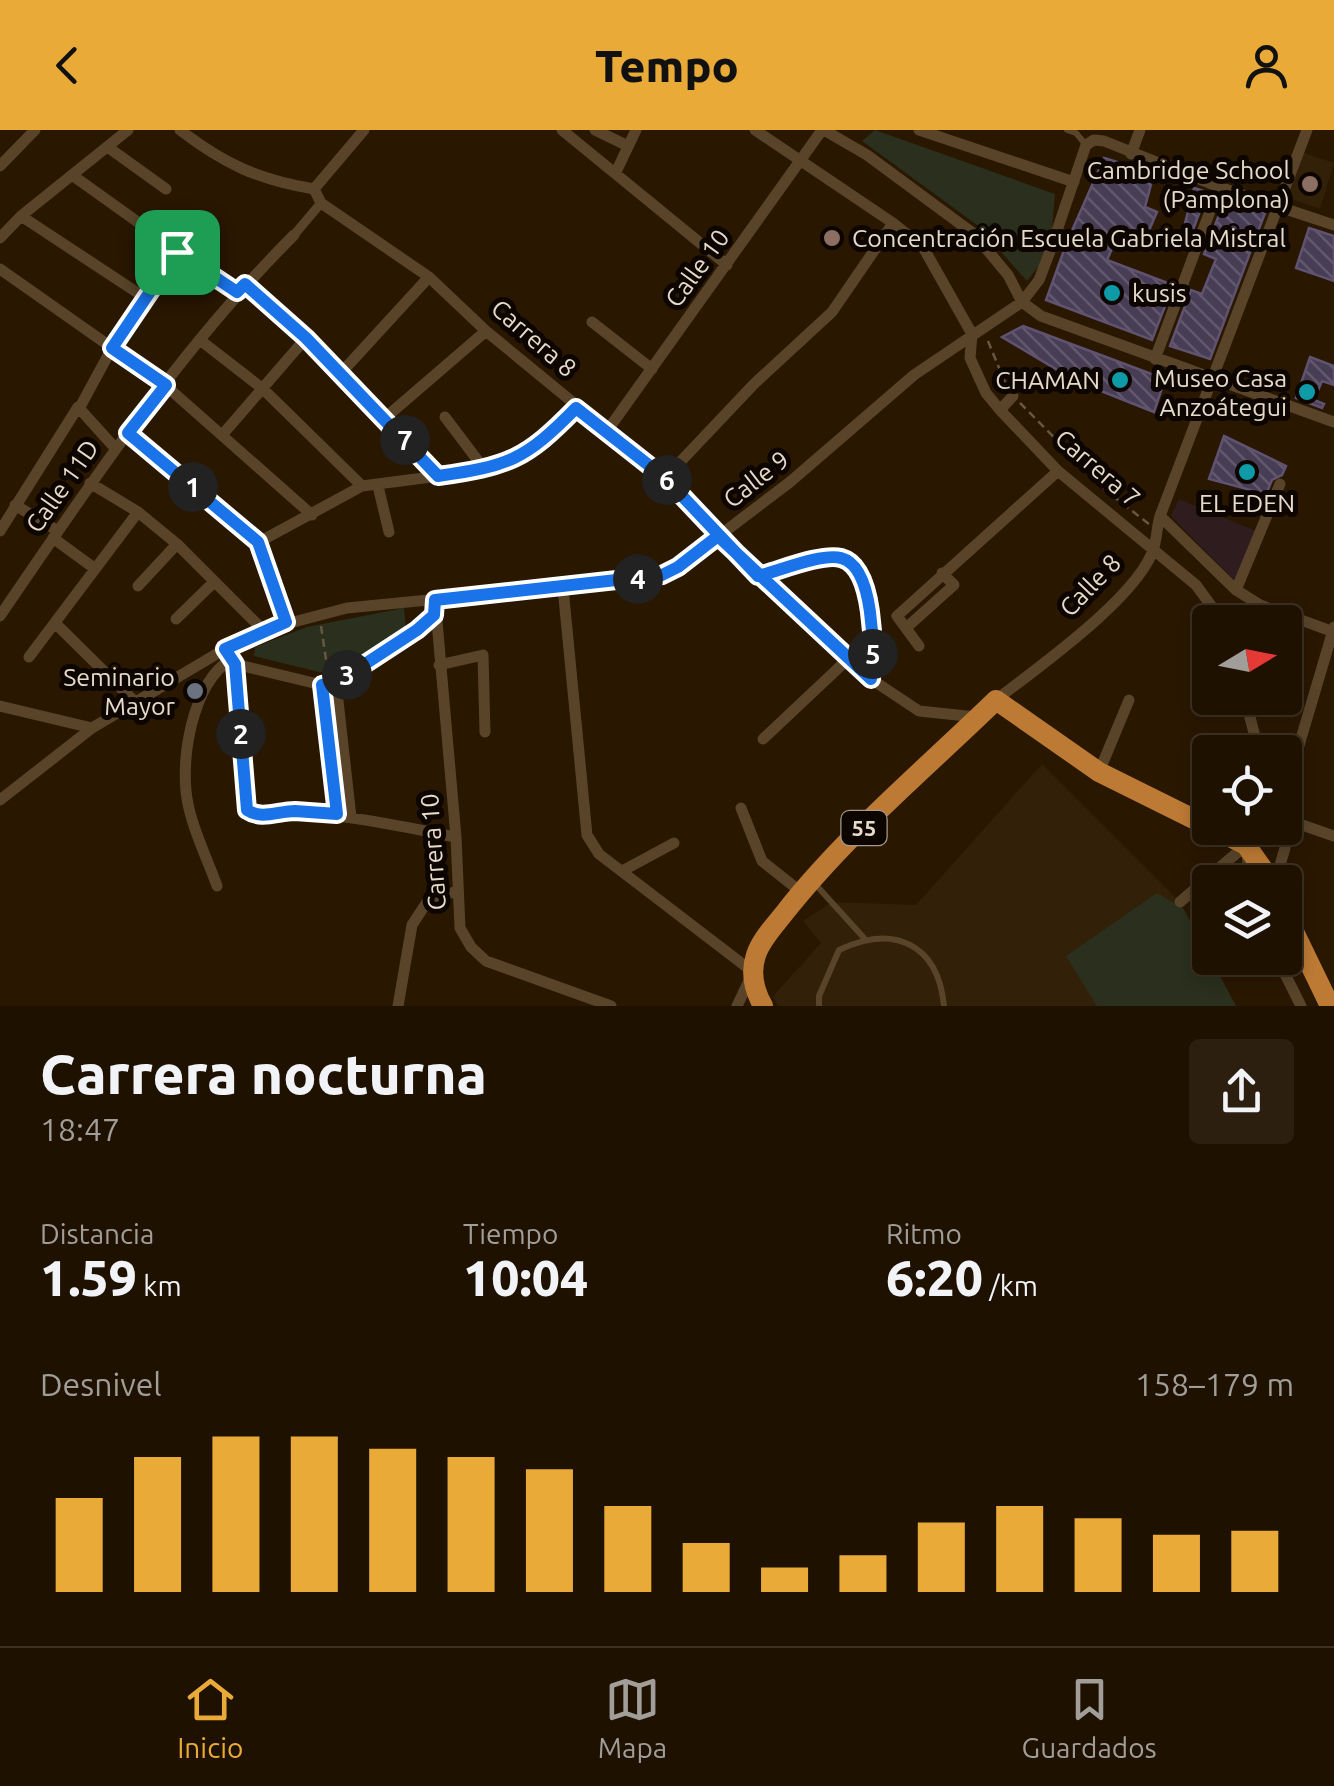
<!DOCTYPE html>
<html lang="es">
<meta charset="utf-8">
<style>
:root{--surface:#1f1100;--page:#2c1f0f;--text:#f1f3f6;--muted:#a19d99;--line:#3c3122;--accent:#e9aa38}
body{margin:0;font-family:Ubuntu,sans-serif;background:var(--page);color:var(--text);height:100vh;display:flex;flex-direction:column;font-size:38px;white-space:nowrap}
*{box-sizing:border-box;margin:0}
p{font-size:32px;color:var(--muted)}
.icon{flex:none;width:55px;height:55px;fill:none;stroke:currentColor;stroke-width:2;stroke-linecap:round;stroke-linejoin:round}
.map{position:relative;height:876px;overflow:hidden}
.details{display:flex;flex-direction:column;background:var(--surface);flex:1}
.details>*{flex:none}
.needle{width:65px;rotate:80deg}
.tools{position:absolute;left:1192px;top:475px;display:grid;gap:20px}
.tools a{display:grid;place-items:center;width:110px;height:110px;border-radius:10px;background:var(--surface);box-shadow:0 5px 15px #0003,0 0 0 2px var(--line);font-size:50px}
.pin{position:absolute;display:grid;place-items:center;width:85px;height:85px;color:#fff;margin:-42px;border-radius:20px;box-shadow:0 5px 15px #0006}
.km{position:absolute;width:50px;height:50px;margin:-25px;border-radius:50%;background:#222;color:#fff;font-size:28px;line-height:50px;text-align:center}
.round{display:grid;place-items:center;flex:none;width:105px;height:105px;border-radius:10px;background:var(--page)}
.summary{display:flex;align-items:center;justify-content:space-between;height:170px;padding:0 40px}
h1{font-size:55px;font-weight:800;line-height:75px}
.stats{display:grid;grid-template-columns:repeat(3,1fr);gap:15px;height:170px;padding:10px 40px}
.stats div{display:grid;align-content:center}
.stats b{font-size:50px;font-weight:800}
.stats small{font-size:28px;font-weight:400}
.stats p{font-size:28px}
.chart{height:280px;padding:20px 40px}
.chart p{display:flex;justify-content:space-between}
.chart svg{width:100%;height:180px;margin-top:10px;stroke:var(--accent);stroke-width:6}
header{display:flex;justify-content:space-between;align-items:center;height:130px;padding:0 40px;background:var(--accent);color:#111;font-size:45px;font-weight:800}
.menu{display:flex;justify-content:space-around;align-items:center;height:140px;border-top:2px solid var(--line);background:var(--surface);font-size:28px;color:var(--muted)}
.menu a{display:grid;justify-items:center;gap:5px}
.menu .current{color:var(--accent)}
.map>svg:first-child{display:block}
</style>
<header><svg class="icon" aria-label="back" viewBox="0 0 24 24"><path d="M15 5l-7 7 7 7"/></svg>Tempo<svg class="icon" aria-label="person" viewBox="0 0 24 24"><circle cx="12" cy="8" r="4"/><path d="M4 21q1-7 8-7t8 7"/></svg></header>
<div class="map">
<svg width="1334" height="876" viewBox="0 0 1334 876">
<defs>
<pattern id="building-back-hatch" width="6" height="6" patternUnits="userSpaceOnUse" patternTransform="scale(2.5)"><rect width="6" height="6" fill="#473d55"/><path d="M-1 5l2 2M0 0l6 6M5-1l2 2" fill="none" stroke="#62586c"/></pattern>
</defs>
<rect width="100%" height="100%" fill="#291700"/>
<path fill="#2f1c1f" d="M1179,369L1256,401L1235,451L1171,386Z"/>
<path fill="#322008" d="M1302,22L1334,33L1320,79L1286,67Z
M1042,634L1180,772L1236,876H778L773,866L821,813L803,791L832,772L916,775Z"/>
<path fill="#2a301d" d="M875,0L1055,64L1050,122L1027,151L977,95L862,11Z
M404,478L406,499L346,540L319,542L254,526L255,517L307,497Z
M1157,763L1183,778L1236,876H1097L1066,826Z"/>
<path fill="url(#building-back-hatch)" stroke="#605371" stroke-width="2.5" d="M1104,28L1154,43L1145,77L1157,82L1144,112L1120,101L1107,130L1173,155L1152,210L1046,170L1067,112Z
M1194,58L1207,62L1187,116L1180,113Z
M1225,69L1265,83L1210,229L1170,216L1191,160L1202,164L1216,129L1204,124Z
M1309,98L1334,106V151L1296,138Z
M1023,196L1165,249L1154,282L1076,251L1002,207Z
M1310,227L1334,236V255L1322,251L1314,270L1324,274L1322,278L1296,268Z
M1224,306L1286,336L1282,345L1272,350L1266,364L1209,349Z"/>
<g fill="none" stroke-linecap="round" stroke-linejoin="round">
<path stroke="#675742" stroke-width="2.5" stroke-dasharray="8 5" stroke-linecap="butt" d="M988,211L1006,255
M1020,273L1108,362L1149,394
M321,496L328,543"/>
<path stroke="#59442a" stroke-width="6" d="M1067,0L1076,3L1086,15
M816,755L864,808
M819,876V866L839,820C893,794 938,813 944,876"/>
<path stroke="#59442a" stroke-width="9" d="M294,105L321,73"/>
<path stroke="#59442a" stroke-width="11" d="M180,0C224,34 259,50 314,59
M562,0L727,135
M595,0L628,16
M755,0L893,93L923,117L972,204L970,228L986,263L1000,280L1058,341L1196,455L1223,492
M824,0L867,25L974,104L1008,145L1022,172L1041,186L1334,292
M919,0L1074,52
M109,18L166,59
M1131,24L1140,0
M0,36L35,0
M616,42L636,0
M72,45L237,163
M314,59L321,73L429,147L486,201L665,348L758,447L871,549L919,581L976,587
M314,59L364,0
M21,86L147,169
M0,108L21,86L128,0
M0,139L165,255L312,385
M245,154L306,208L438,346
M592,192L652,239
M200,210L263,259L362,356
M1155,229L1219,57
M340,244L429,147
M80,277L112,218L177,122
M1000,280L1013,266
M445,287L485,340
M385,288L486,201
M607,301L822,0
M128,303L259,412L287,492
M223,304L306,208
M665,348L754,254L832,182L893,93
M90,353L138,382L177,414L263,500
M378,356L389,402
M15,375L58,401
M1160,386L1236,460L1260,475L1334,502
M0,401L78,277L116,319
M53,408L94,438
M259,412L362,356L485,340L518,329L541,313L575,277
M758,447C779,441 820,423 841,428C875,437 874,520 871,549
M138,456L177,414
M563,458L587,705L599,724L753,842L737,876
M1236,460L1280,354
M435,469L456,707L460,798L471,817L486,831L611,876
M0,486C90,354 180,219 294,105
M176,489L213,453
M55,493L135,572
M906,498L954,455L942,443
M919,516L897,486L1058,341
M225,519L235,534L247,680C262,691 282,680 300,682C353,686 404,697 456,707
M29,527L138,382
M235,534L322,555L336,553L417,501L434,485
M439,535L483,525L485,602
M336,553L351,687
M322,555L337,685
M1196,563L1210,527
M1245,568L1259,622
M996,570C1037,538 1141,465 1154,417C1157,407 1157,396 1160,386L1307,0
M0,576L92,598
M763,609L848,529
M1099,642L1129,570
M0,670L92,598L225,519L263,500L347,478L643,449L678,437L790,352L914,245L1022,172L1039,150L1049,124L1086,15L1094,10L1104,11L1219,57L1334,95
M741,678L762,731L801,762
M1285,689L1334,706
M1247,724L1250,752
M622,741L674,713
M1275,752L1285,718L1297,622L1334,497
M217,756C208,730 193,701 188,674C179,631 192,554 231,529
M1180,772L1246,715L1255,698
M1277,828L1301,876
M398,876L412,795L429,769L458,761"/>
<path stroke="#bc7a34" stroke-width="20" d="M1285,783L1330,876
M763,876C754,860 750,843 756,825C761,809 776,794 786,781C847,704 926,638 996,570L1099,642L1246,715L1272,752"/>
</g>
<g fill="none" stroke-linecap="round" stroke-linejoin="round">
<g stroke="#fff" stroke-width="20">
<path id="route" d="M177,122L112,218L166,255L128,303L258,412L286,492L225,519L235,534L247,680C262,690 278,681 295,681C309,682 323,683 337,684L322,555L336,553L417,500L434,485L435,470L662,445L678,437L718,406L871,549C874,520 875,437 841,428C821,423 779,441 758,446L665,348L576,278C525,330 509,336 438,346L306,208L245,154L237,162L177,122"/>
</g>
<use href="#route" stroke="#1a73e8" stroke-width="12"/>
</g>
<g fill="#8d6e63" stroke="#0c0500" stroke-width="4">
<circle cx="1310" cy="54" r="10"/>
<circle cx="832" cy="108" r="10"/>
</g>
<g fill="#0f9aa8" stroke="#0c0500" stroke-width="4">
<circle cx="1112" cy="163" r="10"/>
<circle cx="1120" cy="250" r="10"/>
<circle cx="1307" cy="262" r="10"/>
<circle cx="1247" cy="342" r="10"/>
</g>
<circle fill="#6b7280" stroke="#0c0500" stroke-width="4" cx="195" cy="561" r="10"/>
<g text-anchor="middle" stroke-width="10" stroke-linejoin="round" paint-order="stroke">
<rect fill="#0c0500" stroke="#a59a8e" stroke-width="2.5" x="841.5" y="681" width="45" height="34" rx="8"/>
<g font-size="22" font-weight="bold" fill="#e6dacb">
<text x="864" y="706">55</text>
</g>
<g font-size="25" fill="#e6dacb" stroke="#0c0500" text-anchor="end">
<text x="1290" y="49">Cambridge School<tspan x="1290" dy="29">(Pamplona)</tspan></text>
<text x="852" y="117" text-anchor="start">Concentración Escuela Gabriela Mistral</text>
<text x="1132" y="172" text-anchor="start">kusis</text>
<text x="1287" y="257">Museo Casa<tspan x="1287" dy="29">Anzoátegui</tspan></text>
<text x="1100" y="259">CHAMAN</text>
<text x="1247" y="382" text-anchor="middle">EL EDEN</text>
<text x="175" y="556">Seminario<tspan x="175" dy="29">Mayor</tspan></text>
</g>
<g font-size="25" fill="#e6dacb" stroke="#0c0500">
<text transform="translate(697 138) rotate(-54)" y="9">Calle 10</text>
<text transform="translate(534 208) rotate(41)" y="9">Carrera 8</text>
<text transform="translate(1098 338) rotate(41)" y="9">Carrera 7</text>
<text transform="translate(756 349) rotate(-38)" y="9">Calle 9</text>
<text transform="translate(62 356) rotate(-55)" y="9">Calle 11D</text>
<text transform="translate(1090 455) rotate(-46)" y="9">Calle 8</text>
<text transform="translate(433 722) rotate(-94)" y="9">Carrera 10</text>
</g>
</g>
</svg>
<div class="tools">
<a><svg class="needle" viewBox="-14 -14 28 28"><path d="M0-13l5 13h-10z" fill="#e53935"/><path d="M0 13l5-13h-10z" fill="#a19d99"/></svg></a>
<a><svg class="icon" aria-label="locate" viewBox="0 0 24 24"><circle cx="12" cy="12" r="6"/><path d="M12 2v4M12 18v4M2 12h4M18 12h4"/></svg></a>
<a><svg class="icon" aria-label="layers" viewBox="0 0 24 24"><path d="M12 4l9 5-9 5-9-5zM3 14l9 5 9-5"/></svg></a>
</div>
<div class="pin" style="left:177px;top:122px;background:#1e9e55"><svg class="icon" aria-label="arrive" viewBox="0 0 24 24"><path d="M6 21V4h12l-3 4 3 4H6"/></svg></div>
<b class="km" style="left:193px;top:357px">1</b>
<b class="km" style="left:241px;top:604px">2</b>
<b class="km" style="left:347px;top:545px">3</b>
<b class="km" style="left:638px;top:449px">4</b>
<b class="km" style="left:873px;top:524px">5</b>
<b class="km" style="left:667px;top:350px">6</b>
<b class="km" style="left:405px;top:310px">7</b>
</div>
<section class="details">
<div class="summary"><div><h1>Carrera nocturna</h1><p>18:47</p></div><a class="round"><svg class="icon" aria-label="share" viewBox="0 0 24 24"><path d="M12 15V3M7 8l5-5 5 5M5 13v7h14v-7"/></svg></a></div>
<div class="stats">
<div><p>Distancia</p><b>1.59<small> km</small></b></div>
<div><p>Tiempo</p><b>10:04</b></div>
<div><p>Ritmo</p><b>6:20<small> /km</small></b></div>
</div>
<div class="chart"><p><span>Desnivel</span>158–179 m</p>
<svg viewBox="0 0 160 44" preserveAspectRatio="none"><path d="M5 44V21M15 44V11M25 44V6M35 44V6M45 44V9M55 44V11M65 44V14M75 44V23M85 44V32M95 44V38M105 44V35M115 44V27M125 44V23M135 44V26M145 44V30M155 44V29"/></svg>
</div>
</section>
<nav class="menu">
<a class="current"><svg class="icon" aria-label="home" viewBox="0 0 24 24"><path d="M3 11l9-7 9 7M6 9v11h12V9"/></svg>Inicio</a>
<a><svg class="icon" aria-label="map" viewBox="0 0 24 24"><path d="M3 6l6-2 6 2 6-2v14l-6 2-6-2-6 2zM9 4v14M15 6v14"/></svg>Mapa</a>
<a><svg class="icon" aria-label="saved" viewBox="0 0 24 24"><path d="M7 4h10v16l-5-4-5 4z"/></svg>Guardados</a>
</nav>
